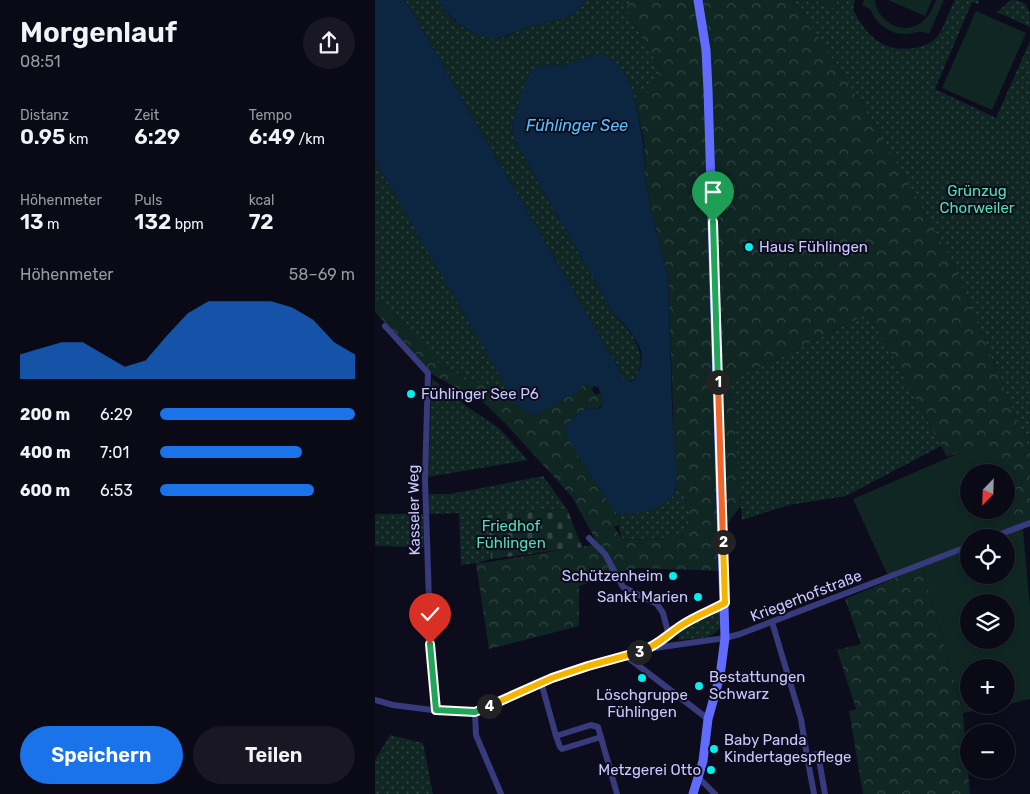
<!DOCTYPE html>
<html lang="de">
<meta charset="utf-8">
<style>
:root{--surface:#0a0916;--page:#181723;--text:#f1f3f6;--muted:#999aa1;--line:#2a2a35;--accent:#1a73e8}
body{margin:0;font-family:Rubik,sans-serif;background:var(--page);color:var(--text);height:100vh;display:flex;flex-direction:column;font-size:19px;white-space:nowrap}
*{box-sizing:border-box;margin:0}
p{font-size:16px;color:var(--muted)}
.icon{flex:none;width:28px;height:28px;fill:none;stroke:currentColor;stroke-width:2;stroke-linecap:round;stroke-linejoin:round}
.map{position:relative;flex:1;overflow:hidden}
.side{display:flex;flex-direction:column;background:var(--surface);width:375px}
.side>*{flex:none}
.needle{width:32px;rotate:203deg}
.buttons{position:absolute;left:585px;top:464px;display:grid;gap:10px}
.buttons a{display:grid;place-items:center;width:55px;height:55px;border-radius:50%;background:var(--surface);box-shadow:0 2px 8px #0003,0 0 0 1px var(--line);font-size:25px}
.pin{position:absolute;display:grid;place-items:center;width:42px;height:42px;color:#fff;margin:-51px -21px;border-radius:50% 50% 50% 0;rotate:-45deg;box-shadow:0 0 5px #0007}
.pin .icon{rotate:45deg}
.km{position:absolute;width:25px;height:25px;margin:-12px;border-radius:50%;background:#222;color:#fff;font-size:14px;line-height:25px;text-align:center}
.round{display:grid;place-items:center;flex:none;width:52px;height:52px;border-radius:26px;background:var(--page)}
.head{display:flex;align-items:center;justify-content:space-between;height:85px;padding:0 20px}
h1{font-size:28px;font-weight:600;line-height:38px}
.metrics{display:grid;grid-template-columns:repeat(3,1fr);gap:8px;height:85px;padding:5px 20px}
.metrics div{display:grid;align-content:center}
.metrics b{font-size:21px;font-weight:600}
.metrics small{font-size:14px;font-weight:400}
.metrics p{font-size:14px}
.chart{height:140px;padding:10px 20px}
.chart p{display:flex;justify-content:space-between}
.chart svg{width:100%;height:90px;margin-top:5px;fill:var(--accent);opacity:.7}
.action{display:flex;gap:10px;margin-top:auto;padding:10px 20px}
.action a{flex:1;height:58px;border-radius:30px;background:var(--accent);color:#fff;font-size:20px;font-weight:600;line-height:58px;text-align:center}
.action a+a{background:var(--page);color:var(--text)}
ul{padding:0 20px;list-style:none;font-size:16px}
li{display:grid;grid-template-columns:80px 60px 1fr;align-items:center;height:38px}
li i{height:12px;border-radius:6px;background:var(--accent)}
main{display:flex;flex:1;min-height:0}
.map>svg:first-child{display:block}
</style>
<main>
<section class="side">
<div class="head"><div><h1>Morgenlauf</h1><p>08:51</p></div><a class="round"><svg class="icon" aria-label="share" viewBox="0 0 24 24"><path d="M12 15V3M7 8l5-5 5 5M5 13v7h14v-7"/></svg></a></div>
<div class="metrics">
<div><p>Distanz</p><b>0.95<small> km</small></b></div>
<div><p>Zeit</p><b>6:29</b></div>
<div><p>Tempo</p><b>6:49<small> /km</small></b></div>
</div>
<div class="metrics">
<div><p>Höhenmeter</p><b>13<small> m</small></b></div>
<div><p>Puls</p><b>132<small> bpm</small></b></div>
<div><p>kcal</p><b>72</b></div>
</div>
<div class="chart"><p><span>Höhenmeter</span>58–69 m</p>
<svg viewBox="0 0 160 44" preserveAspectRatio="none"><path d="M0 44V32L10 29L20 26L30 26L40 32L50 38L60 35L70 23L80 12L90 6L100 6L110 6L120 6L130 9L140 15L150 26L160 32V44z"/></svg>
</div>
<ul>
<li><b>200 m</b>6:29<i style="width:100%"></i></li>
<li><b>400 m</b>7:01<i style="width:73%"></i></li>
<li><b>600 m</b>6:53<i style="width:79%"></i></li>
</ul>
<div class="action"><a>Speichern</a><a>Teilen</a></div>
</section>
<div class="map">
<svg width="655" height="794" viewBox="0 0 655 794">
<defs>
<pattern id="grass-dots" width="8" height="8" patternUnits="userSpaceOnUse" patternTransform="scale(1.25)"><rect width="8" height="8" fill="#0f2623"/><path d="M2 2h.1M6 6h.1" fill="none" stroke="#314444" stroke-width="1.8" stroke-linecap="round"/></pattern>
<pattern id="forest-crowns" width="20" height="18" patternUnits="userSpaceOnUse" patternTransform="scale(1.25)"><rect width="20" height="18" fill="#0f2623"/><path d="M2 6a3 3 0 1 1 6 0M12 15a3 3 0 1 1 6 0" fill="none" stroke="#314444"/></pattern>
<pattern id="cemetery-stones" width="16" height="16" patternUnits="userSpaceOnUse" patternTransform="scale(1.25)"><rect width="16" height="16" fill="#0f2623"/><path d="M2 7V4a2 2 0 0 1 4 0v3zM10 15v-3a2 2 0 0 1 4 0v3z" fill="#314444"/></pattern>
</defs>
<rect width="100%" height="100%" fill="#0d0c1d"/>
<path fill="url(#grass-dots)" d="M30,0H62C72,14 85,29 102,34C109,36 119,38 125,38C132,37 140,31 146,29C164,23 203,20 210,0H258L250,8L286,70L273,92H258L252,77L218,55L188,65L170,66L137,125L140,141L238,313C253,328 273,350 263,373C261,378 258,381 252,382L248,380L245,371Z
M417,0H430L436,3L440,1L459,8L462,0H480L478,9C491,36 508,53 539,48C547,47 558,43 563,36C570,25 574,11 580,0H604L603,4L597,2L560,89L621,118L655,41V451L577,261L501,127L427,11Z
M636,0C655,0 655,12 655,27L622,12Z
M0,160L138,397L129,402L123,392L65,365L0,294Z
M494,313L566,446L471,496L414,505L367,520L356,379L404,358Z
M57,379L94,408L124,428L153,460L53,477Z
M168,476L192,509L112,515L116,559L102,563L86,565L84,513L54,514V494H75Z
M301,488L309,495L316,518L306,537L248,540L244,530L245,514L256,513L294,501Z
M0,514H48L49,547L0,546Z
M342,610L345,611C345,626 349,630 334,636V637L304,640L303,633L307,628Z
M15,735L48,743L58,794H0V760Z"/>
<path fill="url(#forest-crowns)" d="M258,0H417L427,11L501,127L577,261L655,451V522L649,524L636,518L635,481L631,472H628L605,445L572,457L494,313L404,358L356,379L366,506L346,531L349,571L262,568L204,586V626L114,649L101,564L223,544L197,497L130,423L107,401L58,375L0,312V294L65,365L123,392L129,402L138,397C143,407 148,411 158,415L208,385L218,386L217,390L220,395L226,393L229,398L228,404L222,409L214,408C201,414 195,421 192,435L234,504L240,511L245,514L244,525L239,527L248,540L306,537L316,518L309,495L301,488L293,276L275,207L270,176L269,142L258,92H273L286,70L250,8Z
M547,567L588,713L595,794H488L474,711L481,709L462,650L486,644L470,599Z"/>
<path fill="url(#cemetery-stones)" d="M192,509L207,547L116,559L112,515Z"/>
<path fill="#0f2623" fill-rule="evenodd" d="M430,0H462L460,9L440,1L436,3Z
M489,0H500C503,25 533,38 551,18C556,13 558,6 561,0H569L554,34C542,29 541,34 530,34C513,34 501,23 495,9L487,5Z
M513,0H557L550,16Z
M601,11L651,33L617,110L567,88Z
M605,444L629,472H594V510H631V475L635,481L636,518L649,524L610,537L594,538V544L513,576L478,499Z
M648,529L655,608V699L631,705V668H594V705H630L588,713L547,567L594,548V575H631V538L622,537ZM594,602H631V640H594Z"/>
<path fill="#0c2540" d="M0,0H30L245,371C255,399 270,367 266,351C261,337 249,323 238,313L140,141L137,125L154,73L158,69L163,67L188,65L218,55H227L242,63L252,77L258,92L268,142L270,176L275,207L293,276L297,406L302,478C301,486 300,494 295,500C289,507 255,516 246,514C240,513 237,508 234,504L195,442L192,435L191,427C196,420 204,412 212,409C219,407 214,409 220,409C234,408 226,394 223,387L208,385L204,391L158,415L146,409L140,402L0,160Z
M62,0H210C203,21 165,22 146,29C137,32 128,39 117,38C93,35 76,19 62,0Z"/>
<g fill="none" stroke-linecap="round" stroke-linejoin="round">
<path stroke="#373b7b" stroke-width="6" d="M10,326L53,373L50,479L56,662L61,710
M214,538L230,554L248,587L282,604L288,613L294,636
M615,538L655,523
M397,622L426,719L432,756L443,754L450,794
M275,647L294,636L304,627L350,603
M251,656L333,719
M166,682L181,736L216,725L223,727L242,794
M0,700L18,705L73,712H100L166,682L213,666L272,649L350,638L365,634L594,546
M100,712L101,735L126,794
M181,736L185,747L187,749L226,737
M432,756L439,794
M323,777L340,794"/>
<path stroke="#616cfc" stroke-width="9" d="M318,794L328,761L333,719L345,676L350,638L333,90L331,50L323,0"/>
</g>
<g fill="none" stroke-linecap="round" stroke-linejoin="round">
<g stroke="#fff" stroke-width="10">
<path id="split-1" d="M338,222L343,382"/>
</g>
<g stroke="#fff" stroke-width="10">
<path id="split-2" d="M343,382L348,542"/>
</g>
<g stroke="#fff" stroke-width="10">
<path id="split-3" d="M264,652C280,647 291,636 304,627C318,617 335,611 350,603L348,542"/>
</g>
<g stroke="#fff" stroke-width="10">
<path id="split-4" d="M114,706L177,678L213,666L264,652"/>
</g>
<g stroke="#fff" stroke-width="10">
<path id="split-5" d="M55,644L61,710L100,712L114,706"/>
</g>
<use href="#split-1" stroke="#22a559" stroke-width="6"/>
<use href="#split-2" stroke="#f0652b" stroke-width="6"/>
<use href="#split-3" stroke="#f5b400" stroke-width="6"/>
<use href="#split-4" stroke="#f5b400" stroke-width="6"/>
<use href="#split-5" stroke="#22a559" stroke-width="6"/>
</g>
<g fill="#04eeee" stroke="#0d0c1d" stroke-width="2">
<circle cx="374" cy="247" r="5"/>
<circle cx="36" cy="394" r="5"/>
<circle cx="298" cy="576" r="5"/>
<circle cx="323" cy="597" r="5"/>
<circle cx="267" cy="678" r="5"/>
<circle cx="324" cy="686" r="5"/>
<circle cx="339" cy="749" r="5"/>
<circle cx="336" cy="770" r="5"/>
</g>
<g text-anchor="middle" stroke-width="4" stroke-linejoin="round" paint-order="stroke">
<g font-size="15" fill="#56dcad" stroke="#0d0c1d">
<text x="602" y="196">Grünzug<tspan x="602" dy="17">Chorweiler</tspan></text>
<text x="136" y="531">Friedhof<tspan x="136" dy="17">Fühlingen</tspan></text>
</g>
<g font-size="15" fill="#c9c8fe" stroke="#0d0c1d" text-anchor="start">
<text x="384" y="252">Haus Fühlingen</text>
<text x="46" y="399">Fühlinger See P6</text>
<text x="288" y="581" text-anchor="end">Schützenheim</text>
<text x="313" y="602" text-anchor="end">Sankt Marien</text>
<text x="334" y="682">Bestattungen<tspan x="334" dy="17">Schwarz</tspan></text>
<text x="267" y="700" text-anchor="middle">Löschgruppe<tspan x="267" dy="17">Fühlingen</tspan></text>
<text x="349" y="745">Baby Panda<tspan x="349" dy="17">Kindertagespflege</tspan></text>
<text x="326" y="775" text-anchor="end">Metzgerei Otto</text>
</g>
<g font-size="15" fill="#c9c8fe" stroke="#0d0c1d">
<text transform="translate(39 510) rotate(-91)" y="5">Kasseler Weg</text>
<text transform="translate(431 596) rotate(-21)" y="5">Kriegerhofstraße</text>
</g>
<g font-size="16" font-style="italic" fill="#58c1fc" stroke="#0d0c1d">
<text x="202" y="131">Fühlinger See</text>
</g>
</g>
</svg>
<div class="buttons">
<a><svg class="needle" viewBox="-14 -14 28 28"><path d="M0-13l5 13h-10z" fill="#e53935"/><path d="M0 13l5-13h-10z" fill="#999aa1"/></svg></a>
<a><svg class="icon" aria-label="locate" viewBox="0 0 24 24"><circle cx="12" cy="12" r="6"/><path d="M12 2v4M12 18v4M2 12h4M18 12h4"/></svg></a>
<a><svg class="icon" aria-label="layers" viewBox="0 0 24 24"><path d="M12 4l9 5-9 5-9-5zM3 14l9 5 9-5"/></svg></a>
<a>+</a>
<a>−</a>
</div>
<div class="pin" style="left:338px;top:222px;background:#1e9e55"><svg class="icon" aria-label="arrive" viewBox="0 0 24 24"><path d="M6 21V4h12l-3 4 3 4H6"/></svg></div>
<div class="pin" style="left:55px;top:644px;background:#d93025"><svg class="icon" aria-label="check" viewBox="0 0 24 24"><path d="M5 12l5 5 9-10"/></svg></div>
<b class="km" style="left:343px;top:382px">1</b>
<b class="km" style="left:348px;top:542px">2</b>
<b class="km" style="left:264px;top:652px">3</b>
<b class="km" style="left:114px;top:706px">4</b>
</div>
</main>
